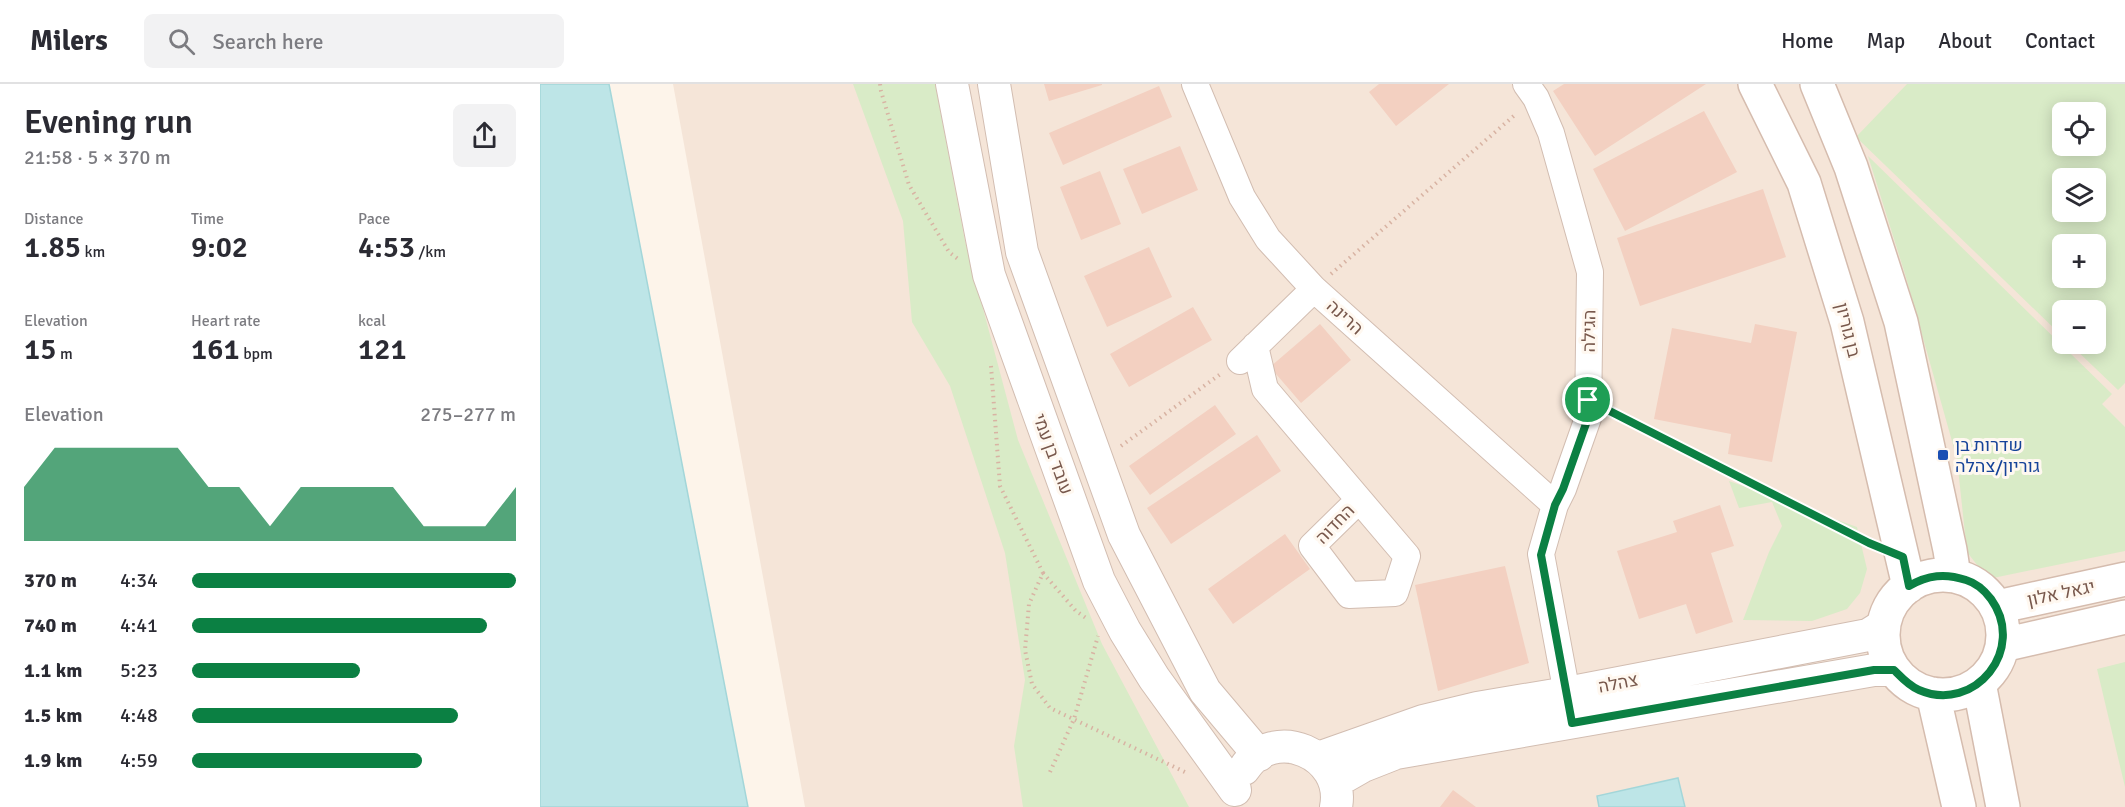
<!DOCTYPE html>
<meta charset="utf-8">
<style>
:root{--surface:#fff;--page:#f2f2f3;--text:#2b2b33;--muted:#7c7c81;--line:#e1e1e2;--accent:#0b8043}
body{margin:0;font-family:Signika,Heebo,sans-serif;background:var(--page);color:var(--text);height:100vh;display:flex;flex-direction:column;font-size:22px;white-space:nowrap}
*{box-sizing:border-box;margin:0}
p{font-size:20px;color:var(--muted)}
.icon{flex:none;width:33px;height:33px;fill:none;stroke:currentColor;stroke-width:2;stroke-linecap:round;stroke-linejoin:round}
.map{position:relative;flex:1;overflow:hidden}
.drawer{display:flex;flex-direction:column;background:var(--surface);width:540px}
.drawer>*{flex:none}
.fabs{position:absolute;left:1512px;top:18px;display:grid;gap:12px}
.fabs a{display:grid;place-items:center;width:54px;height:54px;border-radius:9px;background:var(--surface);box-shadow:0 3px 15px #0003;font-size:30px}
.pin{position:absolute;display:grid;place-items:center;width:51px;height:51px;color:#fff;margin:-26px;border:3px solid #fff;border-radius:50%;box-shadow:0 2px 6px #0007}
.round{display:grid;place-items:center;flex:none;width:63px;height:63px;border-radius:9px;background:var(--page)}
.head{display:flex;align-items:center;justify-content:space-between;height:102px;padding:0 24px}
h1{font-size:33px;font-weight:600;line-height:45px}
.figures{display:grid;grid-template-columns:repeat(3,1fr);gap:9px;height:102px;padding:6px 24px}
.figures div{display:grid;align-content:center}
.figures b{font-size:30px;font-weight:600}
.figures small{font-size:16px;font-weight:400}
.figures p{font-size:16px}
.chart{height:168px;padding:12px 24px}
.chart p{display:flex;justify-content:space-between}
.chart svg{width:100%;height:108px;margin-top:6px;fill:var(--accent);opacity:.7}
ul{padding:0 24px;list-style:none;font-size:20px}
li{display:grid;grid-template-columns:96px 72px 1fr;align-items:center;height:45px}
li i{height:15px;border-radius:8px;background:var(--accent)}
header{display:flex;align-items:center;gap:36px;box-sizing:border-box;height:84px;padding:0 30px;background:var(--surface);border-bottom:2px solid var(--line)}
header strong{font-size:28px}
nav{display:flex;gap:33px;margin-inline-start:auto;font-size:21px}
.search{width:420px;height:54px;background:var(--page);display:flex;align-items:center;gap:15px;box-sizing:border-box;padding:0 21px;border-radius:9px;color:var(--muted);font-size:22px}
main{display:flex;flex:1;min-height:0}
.map>svg:first-child{display:block}
</style>
<header>
<strong>Milers</strong>
<div class="search"><svg class="icon" aria-label="search" viewBox="0 0 24 24"><circle cx="10" cy="10" r="6"/><path d="M15 15l6 6"/></svg>Search here</div>
<nav><a>Home</a><a>Map</a><a>About</a><a>Contact</a></nav>
</header>
<main>
<section class="drawer">
<div class="head"><div><h1>Evening run</h1><p>21:58 · 5 × 370 m</p></div><a class="round"><svg class="icon" aria-label="share" viewBox="0 0 24 24"><path d="M12 15V3M7 8l5-5 5 5M5 13v7h14v-7"/></svg></a></div>
<div class="figures">
<div><p>Distance</p><b>1.85<small> km</small></b></div>
<div><p>Time</p><b>9:02</b></div>
<div><p>Pace</p><b>4:53<small> /km</small></b></div>
</div>
<div class="figures">
<div><p>Elevation</p><b>15<small> m</small></b></div>
<div><p>Heart rate</p><b>161<small> bpm</small></b></div>
<div><p>kcal</p><b>121</b></div>
</div>
<div class="chart"><p><span>Elevation</span>275–277 m</p>
<svg viewBox="0 0 160 44" preserveAspectRatio="none"><path d="M0 44V22L10 6L20 6L30 6L40 6L50 6L60 22L70 22L80 38L90 22L100 22L110 22L120 22L130 38L140 38L150 38L160 22V44z"/></svg>
</div>
<ul>
<li><b>370 m</b>4:34<i style="width:100%"></i></li>
<li><b>740 m</b>4:41<i style="width:91%"></i></li>
<li><b>1.1 km</b>5:23<i style="width:52%"></i></li>
<li><b>1.5 km</b>4:48<i style="width:82%"></i></li>
<li><b>1.9 km</b>4:59<i style="width:71%"></i></li>
</ul>
</section>
<div class="map">
<svg width="1585" height="723" viewBox="0 0 1585 723">
<rect width="100%" height="100%" fill="#fdf4ea"/>
<path fill="#f5e5d8" fill-rule="evenodd" d="M133,0H1585V723H265ZM1522,28H1556V62H1522ZM1522,94H1556V128H1522ZM1522,160H1556V194H1522ZM1522,226H1556V260H1522Z"/>
<path fill="#d9ebc7" fill-rule="evenodd" d="M313,0H395L425,157L478,356L562,560L649,723H483L474,662L485,596L465,469L410,302L372,238L363,137Z
M1367,0H1585V299L1578,306L1530,260H1556V226H1522V252L1316,53ZM1522,28H1556V62H1522ZM1522,94H1556V128H1522ZM1522,160H1556V194H1522Z
M1328,72L1572,310L1562,320L1585,343V467L1453,494L1441,486L1427,468L1417,375L1365,190Z
M1189,397L1317,443L1327,485L1320,509L1307,525L1272,537L1203,536L1229,468L1242,442L1232,418L1199,424Z
M1585,578V703L1557,585Z"/>
<path fill="#bde5e7" stroke="#a3d6d9" stroke-width="1.5" d="M0,0H69L208,723H0Z
M1138,694L1145,723H1059L1057,712Z"/>
<path fill="#f3d0c1" d="M504,0H562V1L509,17Z
M839,0H909L856,42L829,8Z
M1024,0H1166L1055,72L1013,7Z
M619,2L632,33L523,81L509,49Z
M1164,27L1197,88L1085,147L1053,85Z
M640,62L658,106L602,130L583,85Z
M560,87L581,140L541,156L520,103Z
M1223,105L1246,173L1100,222L1077,154Z
M609,163L632,213L567,243L544,192Z
M653,223L672,256L589,303L570,270Z
M780,240L811,276L761,319L730,283Z
M1215,240L1257,248L1232,378L1188,370L1191,350L1114,335L1132,244L1211,259Z
M675,321L696,350L610,411L589,382Z
M717,351L741,387L631,460L607,424Z
M1180,421L1194,462L1171,469L1193,538L1156,550L1146,520L1099,535L1077,467L1137,448L1133,437Z
M745,450L770,485L693,540L668,505Z
M965,482L989,579L898,607L875,501Z
M913,706L936,723H900Z"/>
<g fill="none" stroke-linecap="round" stroke-linejoin="round">
<g stroke="#d2bdb1" stroke-width="28">
<path id="minor" d="M655,0L702,113L728,155L774,205L1015,421
M986,0L996,14L1011,49L1050,188L1048,334L1023,405L1015,421L1001,470L1030,626
M715,262L725,305L867,472L855,509L809,511L772,462L819,416
M700,277L774,205"/>
</g>
<g stroke="#d2bdb1" stroke-width="34">
<path id="tertiary" d="M412,0L449,191L559,497L585,547L614,594L695,706
M454,0L482,168L584,451L665,607L719,671
M778,674L883,637L937,624L1027,609L1328,551L1344,541
M704,685C733,639 806,670 796,723
M795,698L823,682L856,669L1334,586H1354"/>
</g>
<g stroke="#d5bcae" stroke-width="36">
<path id="secondary" d="M1215,0L1264,99L1307,238L1369,502
M1277,0L1311,83L1361,238L1410,466L1414,492
M1343 551a60 60 0 1 1 120 0a60 60 0 1 1-120 0Z
M1457,523L1585,495
M1463,561L1585,533
M1439,599L1463,723
M1393,610L1419,723"/>
</g>
<path stroke="#d8b3a3" stroke-width="4" stroke-dasharray="1.5 4.5" stroke-linecap="butt" d="M340,0L341,7L369,101L409,168L418,175
M791,190L976,30
M451,282L460,402L503,489L489,520L485,566L492,600L510,624L647,689
M1073,328L1331,460
M581,362L682,289
M503,489L536,527L546,534
M510,688L534,635L558,552"/>
<use href="#minor" stroke="#fff" stroke-width="26"/>
<use href="#tertiary" stroke="#fff" stroke-width="32"/>
<use href="#secondary" stroke="#fff" stroke-width="33"/>
</g>
<g fill="none" stroke-linecap="round" stroke-linejoin="round">
<g stroke="#fff" stroke-width="12">
<path id="route" d="M1048,316L1329,459L1363,473L1369,502C1388,491 1405,489 1426,496C1436,499 1445,507 1451,515C1487,565 1435,630 1379,606C1369,602 1361,593 1354,586H1334L1032,639L1001,471L1015,421L1023,405L1048,334Z"/>
</g>
<use href="#route" stroke="#0b8043" stroke-width="8"/>
</g>
<rect fill="#1a4fb4" stroke="#fff8f0" stroke-width="2" x="1397" y="365" width="12" height="12" rx="3"/>
<g text-anchor="middle" stroke-width="6" stroke-linejoin="round" paint-order="stroke">
<g font-size="18" fill="#78584c" stroke="#fff8f0">
<text transform="translate(805 233) rotate(42)" y="6">הרינה</text>
<text transform="translate(1308 246) rotate(76)" y="6">בן גוריון</text>
<text transform="translate(1049 247) rotate(-89)" y="6">הגילה</text>
<text transform="translate(513 370) rotate(70)" y="6">עובד בן עמי</text>
<text transform="translate(795 440) rotate(-46)" y="6">החדוה</text>
<text transform="translate(1521 509) rotate(-12)" y="6">יגאל אלון</text>
<text transform="translate(1078 599) rotate(-11)" y="6">צהלה</text>
</g>
<g font-size="18" fill="#164399" stroke="#fff8f0" text-anchor="start">
<text x="1415" y="367">שדרות בן<tspan x="1415" dy="21">גוריון/צהלה</tspan></text>
</g>
</g>
</svg>
<div class="fabs">
<a><svg class="icon" aria-label="locate" viewBox="0 0 24 24"><circle cx="12" cy="12" r="6"/><path d="M12 2v4M12 18v4M2 12h4M18 12h4"/></svg></a>
<a><svg class="icon" aria-label="layers" viewBox="0 0 24 24"><path d="M12 4l9 5-9 5-9-5zM3 14l9 5 9-5"/></svg></a>
<a>+</a>
<a>−</a>
</div>
<div class="pin" style="left:1048px;top:316px;background:#1e9e55"><svg class="icon" aria-label="arrive" viewBox="0 0 24 24"><path d="M6 21V4h12l-3 4 3 4H6"/></svg></div>
</div>
</main>
